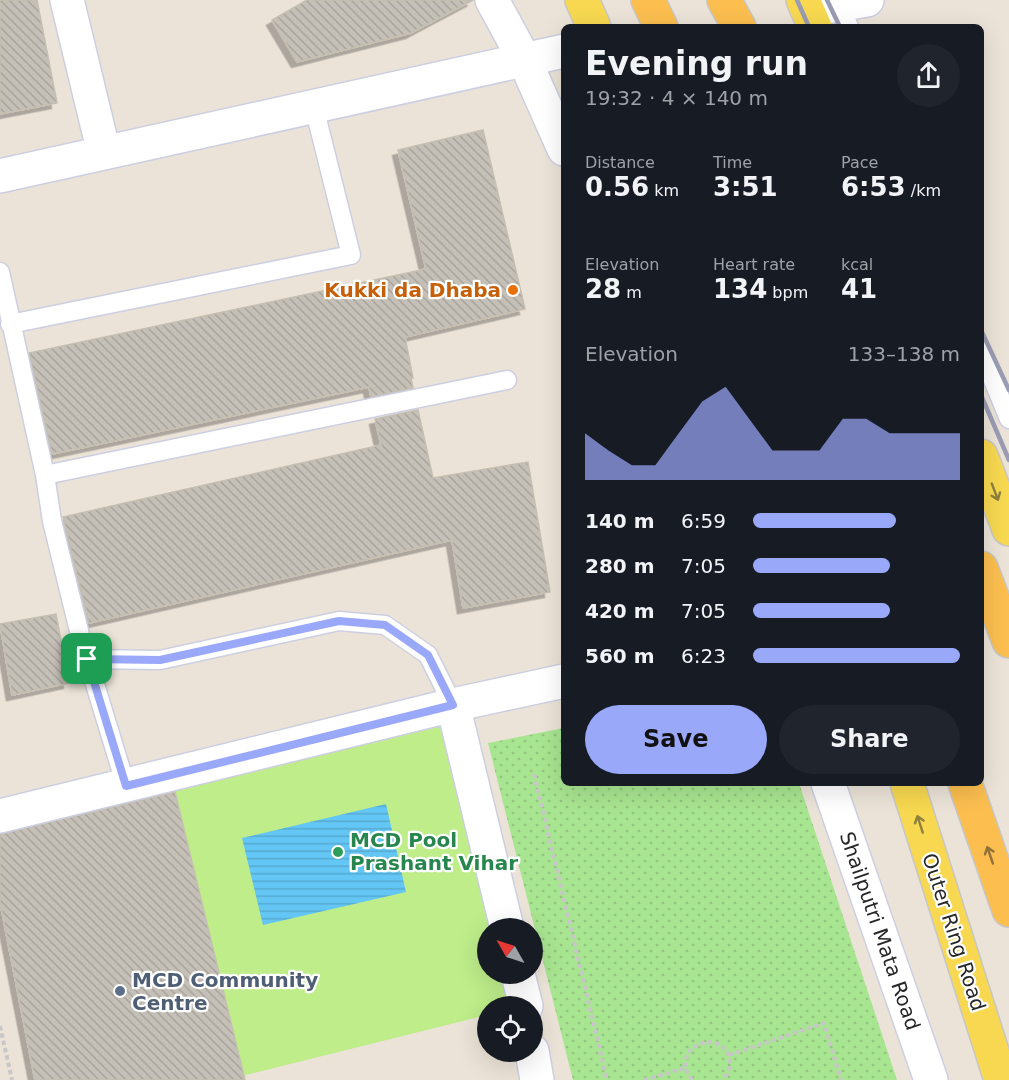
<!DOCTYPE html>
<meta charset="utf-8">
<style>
:root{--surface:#171b24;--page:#20242c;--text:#f1f3f6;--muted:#9ea1a6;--accent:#9aa8fa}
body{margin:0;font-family:"DejaVu Sans",sans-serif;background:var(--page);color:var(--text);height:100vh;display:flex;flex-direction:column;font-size:22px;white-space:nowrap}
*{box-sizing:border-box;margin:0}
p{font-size:20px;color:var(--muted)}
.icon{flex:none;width:33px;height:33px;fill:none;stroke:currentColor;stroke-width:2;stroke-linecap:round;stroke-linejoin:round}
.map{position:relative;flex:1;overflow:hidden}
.details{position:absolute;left:561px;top:24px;width:423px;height:762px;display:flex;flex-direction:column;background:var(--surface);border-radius:9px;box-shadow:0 6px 24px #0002}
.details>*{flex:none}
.needle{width:39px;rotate:309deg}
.tools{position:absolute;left:477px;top:918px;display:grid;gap:12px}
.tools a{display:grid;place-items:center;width:66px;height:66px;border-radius:50%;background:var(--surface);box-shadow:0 6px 24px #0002;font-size:30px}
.pin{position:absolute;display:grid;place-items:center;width:51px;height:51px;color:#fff;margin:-26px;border-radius:12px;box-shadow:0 3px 9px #0006}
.round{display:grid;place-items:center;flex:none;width:63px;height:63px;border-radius:32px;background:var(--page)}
.headline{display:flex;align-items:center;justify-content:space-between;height:102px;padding:0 24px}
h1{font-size:33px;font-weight:600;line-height:45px}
.figures{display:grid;grid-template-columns:repeat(3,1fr);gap:9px;height:102px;padding:6px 24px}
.figures div{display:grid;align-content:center}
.figures b{font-size:26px;font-weight:600}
.figures small{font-size:16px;font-weight:400}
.figures p{font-size:16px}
.chart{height:168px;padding:12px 24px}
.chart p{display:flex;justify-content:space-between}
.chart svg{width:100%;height:108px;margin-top:6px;fill:var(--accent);opacity:.7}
.action{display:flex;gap:12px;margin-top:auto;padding:12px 24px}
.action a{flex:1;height:69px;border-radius:36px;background:var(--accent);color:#111;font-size:24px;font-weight:600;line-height:69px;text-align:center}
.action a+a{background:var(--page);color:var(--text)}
ul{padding:0 24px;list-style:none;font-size:20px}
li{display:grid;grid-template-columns:96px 72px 1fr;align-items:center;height:45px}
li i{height:15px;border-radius:8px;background:var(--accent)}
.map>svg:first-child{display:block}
</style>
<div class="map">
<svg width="1009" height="1080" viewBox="0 0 1009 1080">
<defs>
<pattern id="park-dots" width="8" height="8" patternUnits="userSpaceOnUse" patternTransform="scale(1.5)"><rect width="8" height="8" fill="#a8e590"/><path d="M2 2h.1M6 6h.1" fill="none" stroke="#91c47c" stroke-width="1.8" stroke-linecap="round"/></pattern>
<pattern id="water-rules" width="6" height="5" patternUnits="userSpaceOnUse" patternTransform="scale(1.5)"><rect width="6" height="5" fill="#63c6f4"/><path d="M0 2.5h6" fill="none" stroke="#56aad1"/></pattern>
<pattern id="building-back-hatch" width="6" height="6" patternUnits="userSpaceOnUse" patternTransform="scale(1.5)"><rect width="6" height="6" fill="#c5c0b7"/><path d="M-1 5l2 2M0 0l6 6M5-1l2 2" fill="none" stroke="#a9a59d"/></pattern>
<filter id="shadow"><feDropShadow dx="-5.5" dy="5.5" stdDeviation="0" flood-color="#0004"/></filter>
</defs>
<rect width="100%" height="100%" fill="#ebe3d7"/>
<path fill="url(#park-dots)" d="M564,728V783H799L897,1080H573L488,743Z"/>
<path fill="#beed8a" d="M453,705L507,928H488V974H518L523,1006H488L487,1015L242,1076L168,775Z"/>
<path fill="url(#water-rules)" d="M386,804L406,892L263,925L242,838Z"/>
<path fill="url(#building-back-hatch)" stroke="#c5bfb1" stroke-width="1.5" filter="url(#shadow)" d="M0,0H37L57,103L0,114Z
M307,0H473L411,33L297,62L272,20Z
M483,130L525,309L405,337L413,378H411L413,388L371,397L369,387L52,454L29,353L426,269L398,150Z
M418,410L433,478L528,462L550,592L463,608L452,540L89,623L63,517L381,445L375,419Z
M56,614L69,683L12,695L0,624Z
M175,792L245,1080H35L0,902V834Z"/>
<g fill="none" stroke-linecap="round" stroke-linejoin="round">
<g stroke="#cccfe1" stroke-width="21">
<path id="service" d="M838,0L849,27
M0,272L45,475L52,521L80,635L126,786
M10,324L351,255L314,107
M981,351L1009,419
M45,475L507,380
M87,659L160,660L339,621L385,625L428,655L453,705"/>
</g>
<g stroke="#cccfe1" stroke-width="36">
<path id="minor" d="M67,0L104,153
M492,0L524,59L564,149
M808,10L867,0
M0,176L564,51
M453,705L507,928
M828,783L931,1080
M0,816L453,705L564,681
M518,974L526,1006
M532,1051L537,1080"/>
</g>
<g stroke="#c7c7c7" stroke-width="36">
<path id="primary" d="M582,0L594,27
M803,0L815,27
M981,456L1009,529
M907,783L1001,1080"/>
</g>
<g stroke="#c7c7c7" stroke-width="36">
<path id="trunk" d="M648,0L661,27
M724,0L739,27
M981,568L1009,641
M965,783L1009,910"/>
</g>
<path stroke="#c7c7c7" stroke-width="4" stroke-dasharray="4.5 3" stroke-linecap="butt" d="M534,774L607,1080
M0,1026L12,1080
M729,1055L824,1023L841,1080
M644,1080L685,1068
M692,1080L685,1068L687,1054C710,1026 745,1053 723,1080"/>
<use href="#service" stroke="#fff" stroke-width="18"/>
<use href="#minor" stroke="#fff" stroke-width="33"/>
<use href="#primary" stroke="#f7d850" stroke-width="33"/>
<use href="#trunk" stroke="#fbbe4f" stroke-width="33"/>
<path stroke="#9a9cb3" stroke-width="4.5" d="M797,0L809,27
M827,0L840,27
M981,330L1009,390
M981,395L1009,460"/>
</g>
<defs><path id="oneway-shaft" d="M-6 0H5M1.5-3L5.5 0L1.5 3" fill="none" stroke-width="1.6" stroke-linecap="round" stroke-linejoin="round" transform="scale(1.5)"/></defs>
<g stroke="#8f803c">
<use href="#oneway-shaft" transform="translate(995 492) rotate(69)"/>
<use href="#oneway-shaft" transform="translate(920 824) rotate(-108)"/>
</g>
<use stroke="#91723b" href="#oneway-shaft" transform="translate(990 855) rotate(-109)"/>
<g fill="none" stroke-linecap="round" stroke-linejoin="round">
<g stroke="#fff" stroke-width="12">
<path id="route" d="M339,621L385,625L428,655L453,705L126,786L87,659L160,660Z"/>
</g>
<use href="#route" stroke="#9aa8fa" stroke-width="8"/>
</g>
<circle fill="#e8710a" stroke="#fff" stroke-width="2" cx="513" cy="290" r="6"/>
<circle fill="#2e9e5b" stroke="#fff" stroke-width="2" cx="338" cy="852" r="6"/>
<circle fill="#5c6f8a" stroke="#fff" stroke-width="2" cx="120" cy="991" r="6"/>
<g text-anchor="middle" stroke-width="4.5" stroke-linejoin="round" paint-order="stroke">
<g font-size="20" font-weight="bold" fill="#c56008" stroke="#fff" text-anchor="end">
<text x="501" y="297">Kukki da Dhaba</text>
</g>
<g font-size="20" font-weight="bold" fill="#27864d" stroke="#fff" text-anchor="start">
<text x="350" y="847">MCD Pool<tspan x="350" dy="23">Prashant Vihar</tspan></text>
</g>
<g font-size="20" fill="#272727" stroke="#fff">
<text transform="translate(880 931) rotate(71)" y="7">Shailputri Mata Road</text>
<text transform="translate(954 932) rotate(72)" y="7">Outer Ring Road</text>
</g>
<g font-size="20" font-weight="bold" fill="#4e5e75" stroke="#fff" text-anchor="start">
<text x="132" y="987">MCD Community<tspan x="132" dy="23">Centre</tspan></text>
</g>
</g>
</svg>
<div class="tools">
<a><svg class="needle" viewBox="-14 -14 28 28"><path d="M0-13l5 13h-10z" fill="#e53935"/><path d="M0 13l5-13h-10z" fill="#9ea1a6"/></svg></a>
<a><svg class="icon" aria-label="locate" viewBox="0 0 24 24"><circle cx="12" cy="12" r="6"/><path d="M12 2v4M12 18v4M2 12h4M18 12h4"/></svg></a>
</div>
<div class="pin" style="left:87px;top:659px;background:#1e9e55"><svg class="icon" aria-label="arrive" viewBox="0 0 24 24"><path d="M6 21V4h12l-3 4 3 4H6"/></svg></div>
<section class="details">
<div class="headline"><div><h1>Evening run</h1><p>19:32 · 4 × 140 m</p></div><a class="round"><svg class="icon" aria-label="share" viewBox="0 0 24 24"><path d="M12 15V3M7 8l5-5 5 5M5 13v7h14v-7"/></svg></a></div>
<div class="figures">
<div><p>Distance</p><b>0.56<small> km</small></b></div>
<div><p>Time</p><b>3:51</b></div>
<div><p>Pace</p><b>6:53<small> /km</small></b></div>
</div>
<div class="figures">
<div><p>Elevation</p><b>28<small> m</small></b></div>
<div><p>Heart rate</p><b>134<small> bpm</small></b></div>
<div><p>kcal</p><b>41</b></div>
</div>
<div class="chart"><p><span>Elevation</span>133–138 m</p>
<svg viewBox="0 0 160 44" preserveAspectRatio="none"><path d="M0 44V25L10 32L20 38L30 38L40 25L50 12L60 6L70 19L80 32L90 32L100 32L110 19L120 19L130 25L140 25L150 25L160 25V44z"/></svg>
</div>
<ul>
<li><b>140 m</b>6:59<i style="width:69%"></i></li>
<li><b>280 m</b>7:05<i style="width:66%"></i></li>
<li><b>420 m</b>7:05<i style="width:66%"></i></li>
<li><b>560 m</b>6:23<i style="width:100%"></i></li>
</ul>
<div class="action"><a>Save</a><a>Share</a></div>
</section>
</div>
